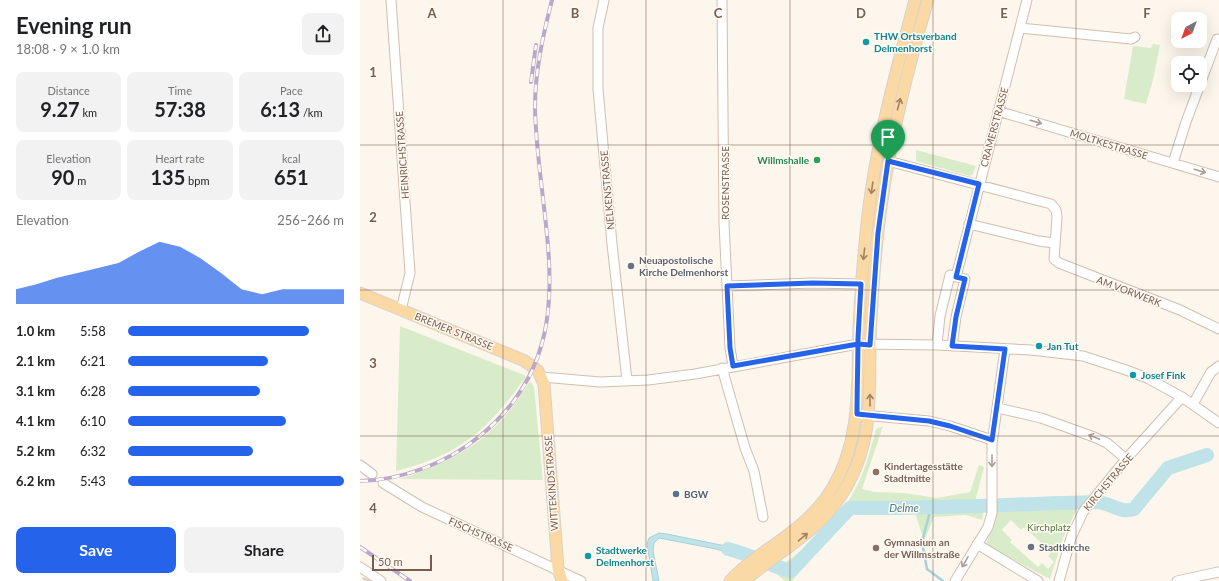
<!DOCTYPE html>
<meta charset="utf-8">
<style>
:root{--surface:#fff;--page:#f2f2f2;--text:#202124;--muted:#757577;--accent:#2563eb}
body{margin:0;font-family:Lato,sans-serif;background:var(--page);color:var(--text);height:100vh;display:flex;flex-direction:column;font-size:15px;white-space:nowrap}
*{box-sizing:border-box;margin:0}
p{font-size:13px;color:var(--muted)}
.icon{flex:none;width:22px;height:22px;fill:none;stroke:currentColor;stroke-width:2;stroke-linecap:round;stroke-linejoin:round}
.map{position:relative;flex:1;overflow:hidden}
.side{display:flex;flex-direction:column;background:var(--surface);width:360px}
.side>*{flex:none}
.needle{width:26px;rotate:221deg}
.controls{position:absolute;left:811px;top:12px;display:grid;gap:8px}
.controls a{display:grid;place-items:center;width:36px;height:36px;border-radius:8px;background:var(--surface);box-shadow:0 4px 16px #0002;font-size:20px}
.scale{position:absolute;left:12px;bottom:10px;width:60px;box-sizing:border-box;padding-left:4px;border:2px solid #7a5c4d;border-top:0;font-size:11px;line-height:14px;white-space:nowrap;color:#7a5c4d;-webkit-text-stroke:3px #fffaf3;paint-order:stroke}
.pin{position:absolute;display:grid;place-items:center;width:34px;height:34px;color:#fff;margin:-41px -17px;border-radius:50% 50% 50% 0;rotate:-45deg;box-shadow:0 0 4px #0007}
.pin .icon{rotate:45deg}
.round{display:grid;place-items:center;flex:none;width:42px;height:42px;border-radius:8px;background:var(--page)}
.head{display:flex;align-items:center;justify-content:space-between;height:68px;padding:0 16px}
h1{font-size:22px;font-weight:700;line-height:30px}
.stats{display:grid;grid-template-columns:repeat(3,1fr);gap:6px;height:68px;padding:4px 16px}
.stats div{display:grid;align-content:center;border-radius:8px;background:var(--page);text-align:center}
.stats b{font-size:20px;font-weight:700}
.stats small{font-size:11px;font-weight:400}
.stats p{font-size:11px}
.chart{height:112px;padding:8px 16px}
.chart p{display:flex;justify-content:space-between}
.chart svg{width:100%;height:72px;margin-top:4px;fill:var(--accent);opacity:.7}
.primary-button{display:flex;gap:8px;margin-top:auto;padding:8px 16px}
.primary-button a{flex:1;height:46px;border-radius:8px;background:var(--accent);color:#fff;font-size:16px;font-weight:700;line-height:46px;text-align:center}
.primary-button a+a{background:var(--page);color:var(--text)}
ul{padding:0 16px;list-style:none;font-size:13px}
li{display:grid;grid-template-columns:64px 48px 1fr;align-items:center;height:30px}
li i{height:10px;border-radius:5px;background:var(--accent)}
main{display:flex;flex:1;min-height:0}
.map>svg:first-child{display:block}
</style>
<main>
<section class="side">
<div class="head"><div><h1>Evening run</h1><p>18:08 · 9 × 1.0 km</p></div><a class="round"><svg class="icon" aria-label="share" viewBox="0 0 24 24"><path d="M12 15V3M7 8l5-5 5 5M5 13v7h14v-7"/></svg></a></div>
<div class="stats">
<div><p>Distance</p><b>9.27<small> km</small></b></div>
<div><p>Time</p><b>57:38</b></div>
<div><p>Pace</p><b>6:13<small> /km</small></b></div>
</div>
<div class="stats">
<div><p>Elevation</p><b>90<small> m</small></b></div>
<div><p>Heart rate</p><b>135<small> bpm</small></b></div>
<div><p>kcal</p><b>651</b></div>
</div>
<div class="chart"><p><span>Elevation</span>256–266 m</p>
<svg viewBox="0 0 160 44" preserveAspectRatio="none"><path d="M0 44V35L10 32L20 28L30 25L40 22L50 19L60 12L70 6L80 9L90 16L100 25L110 35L120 38L130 35L140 35L150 35L160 35V44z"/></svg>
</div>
<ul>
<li><b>1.0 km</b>5:58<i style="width:84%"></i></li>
<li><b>2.1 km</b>6:21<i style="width:65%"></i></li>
<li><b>3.1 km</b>6:28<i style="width:61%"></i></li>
<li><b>4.1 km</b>6:10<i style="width:73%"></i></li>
<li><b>5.2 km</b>6:32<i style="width:58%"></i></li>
<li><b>6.2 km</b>5:43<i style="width:100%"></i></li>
</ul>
<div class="primary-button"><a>Save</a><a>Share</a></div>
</section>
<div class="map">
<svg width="859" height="581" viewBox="0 0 859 581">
<rect width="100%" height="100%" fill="#fdf6ec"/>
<path fill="#d8ecc9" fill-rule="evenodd" d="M793,44L800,45L794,76L786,104L764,99L773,46L791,48Z
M556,150L616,166L613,174L610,176L556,161Z
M40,326L164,375L166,377C126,431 102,454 36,471Z
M170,381L174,387L183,480L39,479C99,460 137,437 170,381Z
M523,426L502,489L514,492L544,493L577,498L610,492L619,465L624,467L613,509H624L622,520L606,515L574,517L564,541L555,512L492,511L472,531L432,581H425L413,571C443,551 475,525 493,493C505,473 510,451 516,429Z
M717,509L703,538L690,579L626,545L637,511ZM651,520L661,530L664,527L691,552L688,556L694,562L688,569L682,563L678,567L650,542L652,540L642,530Z"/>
<path fill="#bfe3e8" stroke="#a5d3da" d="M299,533L307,534L390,551L383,557L356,549L299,538L294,543L293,551L299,581H293L287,544L289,538Z"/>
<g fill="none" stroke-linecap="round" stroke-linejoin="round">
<path stroke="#a5d3da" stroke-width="2.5" d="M571,508L562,542L567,569L583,581"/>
<path stroke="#bfe3e8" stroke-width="14" d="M368,549C390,554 410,566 431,571L490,508C573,509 654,504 736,502C750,502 760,514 774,509L808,468L847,455"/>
<path stroke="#dcd0c4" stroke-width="9" stroke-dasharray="9 4.5" stroke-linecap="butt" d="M6,581L7,579"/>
<g stroke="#d1beb0" stroke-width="11">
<path id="minor" d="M31,0L50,273L41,310
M244,0L238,28V89L252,244L267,380
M362,0L364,223L370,348L373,366
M660,28L771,39L775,37
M638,111L859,177
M528,161L691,204L696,210L697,217L694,259L699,263L820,310L859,329
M813,163L826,122L857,39L859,40
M609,224L679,241L694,243
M596,277L667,0
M367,286L453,283L501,284
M577,345L580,316L590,275L605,279L596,317L592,346
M362,368L385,448L394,471L403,517
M182,377L240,382L288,380L335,374L498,344L577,345L671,350L723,356L766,370L787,378L822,397L859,423
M833,404L851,372L859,366
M638,408L681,418L734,437L747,443L766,459
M502,415L569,421L590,426L632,440
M0,465L12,474
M23,483L62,507L221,581
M617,544L678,581
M0,567L21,581
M595,581L628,527L632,513V444L645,349
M699,581L711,538L723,512L766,459L822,397
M817,581L858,572"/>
</g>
<g stroke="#dad1cd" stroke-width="13">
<path id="major" d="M0,293L165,361L178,371L184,384L198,568L202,581
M370,581C380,569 392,561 404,552C431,533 456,516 473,487C502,438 497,382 499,328C501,287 504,247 509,206C518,136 537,68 555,0
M384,581C422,548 460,533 487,486C513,440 509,397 510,346C511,308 514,269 518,231C527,151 545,77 568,0"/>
</g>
<use href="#minor" stroke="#fff" stroke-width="9"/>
<use href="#major" stroke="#fbd9a5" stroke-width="11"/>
<g stroke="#b9a8c9" stroke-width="4">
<path id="rail" d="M171,82L176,45
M0,481C43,480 87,463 120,436C230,346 177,226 175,107C175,71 183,35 192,0
M0,547L50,581"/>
</g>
<use href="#rail" stroke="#fffaf3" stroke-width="2.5" stroke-dasharray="8" stroke-linecap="butt"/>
</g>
<defs><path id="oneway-shaft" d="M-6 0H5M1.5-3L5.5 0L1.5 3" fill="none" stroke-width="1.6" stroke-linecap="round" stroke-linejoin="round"/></defs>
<g stroke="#a18267">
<use href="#oneway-shaft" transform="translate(539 104) rotate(-75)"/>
<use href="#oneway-shaft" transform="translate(512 188) rotate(98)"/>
<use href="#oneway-shaft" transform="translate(504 254) rotate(96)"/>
<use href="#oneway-shaft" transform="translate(510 400) rotate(-90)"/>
<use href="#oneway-shaft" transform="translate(443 537) rotate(-40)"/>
</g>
<g stroke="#af9d94">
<use href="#oneway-shaft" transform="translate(676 122) rotate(16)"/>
<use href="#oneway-shaft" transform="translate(840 171) rotate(17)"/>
<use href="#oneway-shaft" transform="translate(734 437) rotate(-158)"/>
<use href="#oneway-shaft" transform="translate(632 461) rotate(90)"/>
<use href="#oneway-shaft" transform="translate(605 562) rotate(120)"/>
</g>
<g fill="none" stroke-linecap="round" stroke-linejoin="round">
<g stroke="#fff" stroke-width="8">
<path id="route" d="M528,161L518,233L510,345L498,344L373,366L370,348L367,286L453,283L501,284L498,338C498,363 497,389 497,414L569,421L590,426L632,440L645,349L592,346L596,317L605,279L596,277L619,184L528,161"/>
</g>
<use href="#route" stroke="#2563eb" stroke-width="5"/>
</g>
<path fill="none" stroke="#7a5c4d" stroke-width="1" stroke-opacity="0.55" d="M143,0V581M286,0V581M430,0V581M573,0V581M716,0V581M0,145H859M0,290H859M0,436H859"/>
<g fill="#0f9aa8" stroke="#fffaf3" stroke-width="1.5">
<circle cx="506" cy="42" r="4"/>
<circle cx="679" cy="346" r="4"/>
<circle cx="773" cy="375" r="4"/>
<circle cx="228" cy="556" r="4"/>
</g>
<circle fill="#2e9e5b" stroke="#fffaf3" stroke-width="1.5" cx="457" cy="160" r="4"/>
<g fill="#6b7280" stroke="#fffaf3" stroke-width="1.5">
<circle cx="271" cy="266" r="4"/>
<circle cx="671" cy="547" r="4"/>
</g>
<g fill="#8d6e63" stroke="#fffaf3" stroke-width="1.5">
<circle cx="516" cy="472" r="4"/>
<circle cx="516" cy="548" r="4"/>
</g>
<circle fill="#5c6f8a" stroke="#fffaf3" stroke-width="1.5" cx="316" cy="494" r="4"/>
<g text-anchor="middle" stroke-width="3" stroke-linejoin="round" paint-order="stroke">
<g font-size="10" font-weight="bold" fill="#0d838f" stroke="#fffaf3" text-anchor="start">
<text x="514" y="40">THW Ortsverband<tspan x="514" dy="12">Delmenhorst</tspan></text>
<text x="687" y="350">Jan Tut</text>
<text x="781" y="379">Josef Fink</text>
<text x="236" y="554">Stadtwerke<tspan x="236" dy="12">Delmenhorst</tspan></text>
</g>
<g font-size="10" fill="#7a5c4d" stroke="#fffaf3">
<text transform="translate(634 127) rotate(-75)" y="4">CRAMERSTRASSE</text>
<text transform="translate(749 144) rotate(17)" y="4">MOLTKESTRASSE</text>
<text transform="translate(42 155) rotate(-94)" y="4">HEINRICHSTRASSE</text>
<text transform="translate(365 183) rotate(-90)" y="4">ROSENSTRASSE</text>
<text transform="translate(247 190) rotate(-95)" y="4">NELKENSTRASSE</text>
<text transform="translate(769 291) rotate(21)" y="4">AM VORWERK</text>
<text transform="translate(94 331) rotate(22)" y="4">BREMER STRASSE</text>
<text transform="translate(748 482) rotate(-50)" y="4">KIRCHSTRASSE</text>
<text transform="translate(191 483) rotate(-94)" y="4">WITTEKINDSTRASSE</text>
<text transform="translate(121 534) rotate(24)" y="4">FISCHSTRASSE</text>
</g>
<g font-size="10" font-weight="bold" fill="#27864d" stroke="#fffaf3" text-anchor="end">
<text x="449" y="164">Willmshalle</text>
</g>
<g font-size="10" font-weight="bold" fill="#5b616d" stroke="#fffaf3" text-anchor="start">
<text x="279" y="264">Neuapostolische<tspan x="279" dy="12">Kirche Delmenhorst</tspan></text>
<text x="679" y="551">Stadtkirche</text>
</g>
<g font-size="10" font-weight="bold" fill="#785e54" stroke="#fffaf3" text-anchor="start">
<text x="524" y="470">Kindertagesstätte<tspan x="524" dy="12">Stadtmitte</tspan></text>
<text x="524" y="546">Gymnasium an<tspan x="524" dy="12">der Willmsstraße</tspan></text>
</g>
<g font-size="10" font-weight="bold" fill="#4e5e75" stroke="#fffaf3" text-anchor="start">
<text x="324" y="498">BGW</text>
</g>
<g font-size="10" fill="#537a41" stroke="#fffaf3">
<text x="689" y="531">Kirchplatz</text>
</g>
<g font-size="11" font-style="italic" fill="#437c86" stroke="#fffaf3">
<text x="544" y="512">Delme</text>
</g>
</g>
<g font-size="13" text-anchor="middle" font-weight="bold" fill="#7a5c4d" stroke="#fffaf3" stroke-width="3" stroke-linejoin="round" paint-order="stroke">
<text x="72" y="18">A</text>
<text x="215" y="18">B</text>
<text x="358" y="18">C</text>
<text x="501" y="18">D</text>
<text x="644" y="18">E</text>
<text x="787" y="18">F</text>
<text x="13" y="77">1</text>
<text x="13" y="222">2</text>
<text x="13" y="368">3</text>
<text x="13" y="513">4</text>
</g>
</svg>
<div class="controls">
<a><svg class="needle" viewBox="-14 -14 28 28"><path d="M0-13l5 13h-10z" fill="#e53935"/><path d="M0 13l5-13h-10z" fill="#757577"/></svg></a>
<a><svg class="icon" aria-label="locate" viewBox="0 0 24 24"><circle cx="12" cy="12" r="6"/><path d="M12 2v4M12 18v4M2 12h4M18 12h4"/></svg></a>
</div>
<div class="scale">50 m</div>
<div class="pin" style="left:528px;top:161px;background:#1e9e55"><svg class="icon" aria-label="arrive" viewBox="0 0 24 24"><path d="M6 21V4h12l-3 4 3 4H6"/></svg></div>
</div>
</main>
